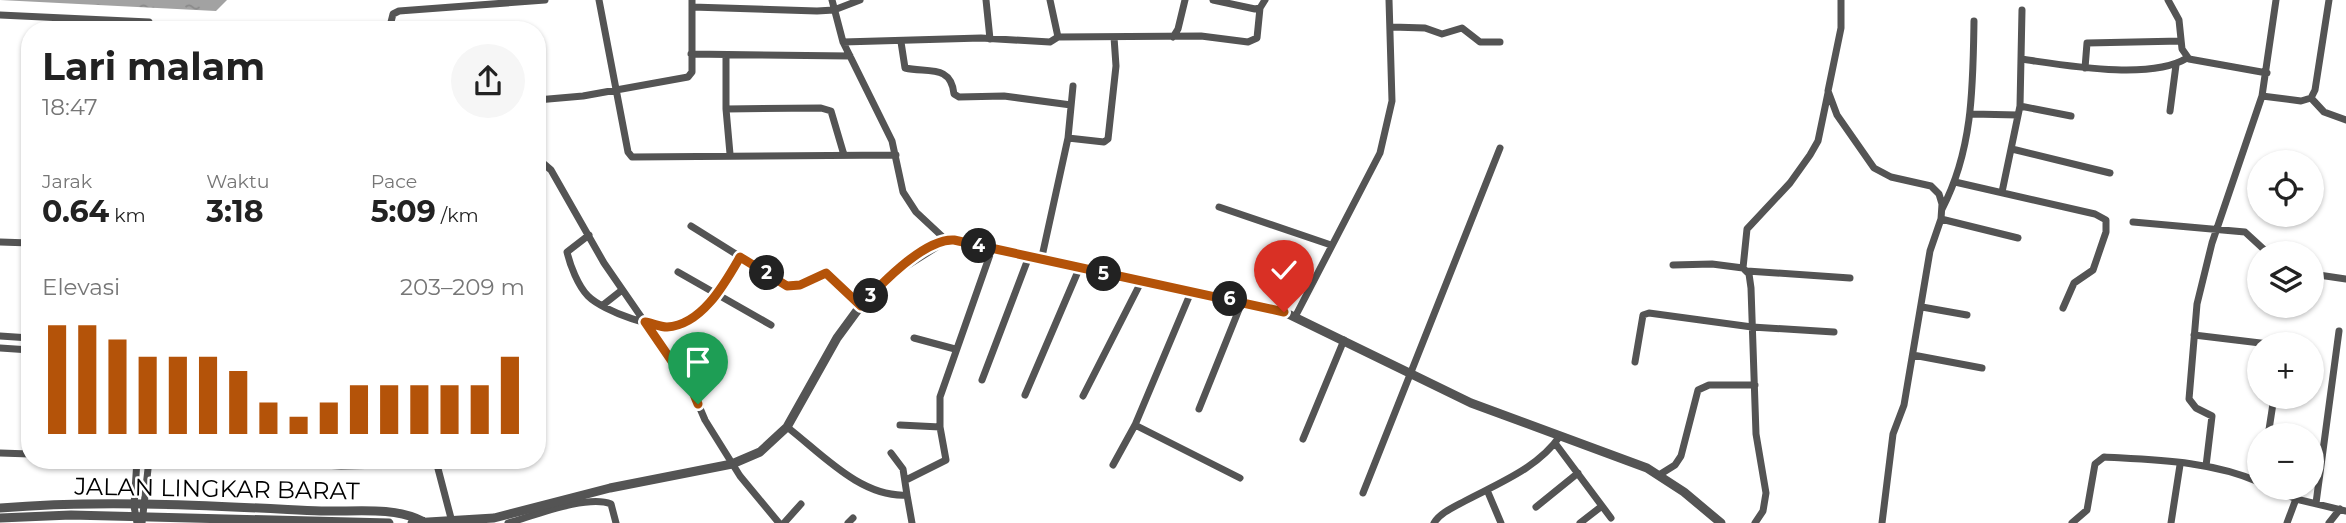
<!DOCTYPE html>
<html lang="id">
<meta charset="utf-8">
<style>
:root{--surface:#fff;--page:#f6f6f6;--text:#222;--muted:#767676;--accent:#b45309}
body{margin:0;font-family:Montserrat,sans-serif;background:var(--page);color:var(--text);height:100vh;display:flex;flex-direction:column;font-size:26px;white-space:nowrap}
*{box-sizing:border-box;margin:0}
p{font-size:23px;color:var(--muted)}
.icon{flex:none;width:38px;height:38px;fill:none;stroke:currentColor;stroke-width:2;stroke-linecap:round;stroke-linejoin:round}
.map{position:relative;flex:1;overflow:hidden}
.drawer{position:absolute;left:21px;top:21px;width:525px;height:448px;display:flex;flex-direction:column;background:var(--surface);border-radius:28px;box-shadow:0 2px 5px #0004}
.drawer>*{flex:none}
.buttons{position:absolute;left:2247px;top:150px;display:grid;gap:14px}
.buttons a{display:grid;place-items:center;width:77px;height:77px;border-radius:50%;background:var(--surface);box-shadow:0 2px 5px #0004;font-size:35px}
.pin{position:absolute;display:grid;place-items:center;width:60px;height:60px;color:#fff;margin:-72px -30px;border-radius:50% 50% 50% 0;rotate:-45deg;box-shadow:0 0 7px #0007}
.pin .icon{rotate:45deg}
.km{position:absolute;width:35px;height:35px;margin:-18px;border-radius:50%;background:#222;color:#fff;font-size:19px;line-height:35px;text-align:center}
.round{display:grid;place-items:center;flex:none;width:74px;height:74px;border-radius:37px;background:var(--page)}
.summary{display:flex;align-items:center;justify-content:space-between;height:119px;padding:0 21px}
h1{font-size:38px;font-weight:700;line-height:52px}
.stats{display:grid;grid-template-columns:repeat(3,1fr);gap:10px;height:119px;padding:7px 21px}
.stats div{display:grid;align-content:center}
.stats b{font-size:30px;font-weight:700}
.stats small{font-size:19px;font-weight:400}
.stats p{font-size:19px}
.chart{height:196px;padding:14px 21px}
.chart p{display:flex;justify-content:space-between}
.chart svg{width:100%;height:126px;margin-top:7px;stroke:var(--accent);stroke-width:6}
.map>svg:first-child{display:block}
</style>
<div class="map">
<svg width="2346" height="523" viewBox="0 0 2346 523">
<defs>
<pattern id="water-ripples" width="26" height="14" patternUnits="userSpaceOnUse" patternTransform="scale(1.75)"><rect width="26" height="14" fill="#a2a2a2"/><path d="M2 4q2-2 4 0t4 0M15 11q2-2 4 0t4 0" fill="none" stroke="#8a8a8a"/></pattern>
</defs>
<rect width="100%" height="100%" fill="#fff"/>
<path fill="url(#water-ripples)" d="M0,0H227L216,11Z"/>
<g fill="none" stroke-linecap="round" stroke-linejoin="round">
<path stroke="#545454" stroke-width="7" d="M599,0L628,152L632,157L896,155
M832,0L843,42L892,141L903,192L916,212L946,240
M986,0L990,39
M1213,0L1255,9L1260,8L1265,0
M1841,0V28L1828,91L1837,115L1874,168L1891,177L1931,186L1939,194L1942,204L1941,219L1930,251L1904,405L1893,434L1882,523
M2168,0L2179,20L2182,49L2189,59L2267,73
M692,7L817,11L834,10L860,0
M0,15L149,22
M1392,27L1425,28L1442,34L1462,28L1480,42H1500
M389,30L393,14L399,11L545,0
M1058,37L1201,36L1248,42L1257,38L1260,8
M1173,37L1178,29L1185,0
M843,42L981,38L1050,42L1058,37L1050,0
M901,42L905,68C927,73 951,64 954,94L959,97L1004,96L1071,105
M691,54L850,56
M726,55V109
M2021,59C2064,65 2150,81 2187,58
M2085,68L2087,43L2181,41
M2262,96L2301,101L2311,98L2315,90L2329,0
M2311,98L2324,112L2346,120
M537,100L583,96L688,77L692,72V0
M2020,106L2071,116
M2170,111L2176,65
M1972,114L2018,115
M1068,138L1104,142L1108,139L1116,66L1114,37
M2012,149L2110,173
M730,154L726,109L821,108L831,111L844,155
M537,158L551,170L604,263L693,392L705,420L740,476L779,523
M1955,182L2095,214L2106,220V232L2093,270L2074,283L2063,308
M2002,192L2020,106L2022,10
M1219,207L1331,245
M1942,209C1973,150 1973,86 1974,21
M1941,219L2018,238
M2133,222L2245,232L2269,254
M691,226L787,286L800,285L826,273L861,306
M589,235L567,252C570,265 578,286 588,296C603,311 659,332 679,324C709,310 724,284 740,257
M0,242L30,243
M1041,261L1068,138L1073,86
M1673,265L1712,264L1743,268
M1747,271L1850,278
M678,272L771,325
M2312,274L2346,279
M603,305L622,290
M1922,307L1967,315
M1295,317L1380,153L1392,101L1389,0
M2194,335L2277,345
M0,336L30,338
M914,338L955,349
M0,348L30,350
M1913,355L1982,368
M1635,362L1643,315L1649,313L1752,327L1834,332
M982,380L1028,259
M1025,395L1079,269
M1083,396L1141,282
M1199,409L1242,302
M900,425L940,427
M1135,425L1240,478
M787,427C821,453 861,498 907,495L912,523
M2268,436L2274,397
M1303,439L1344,340
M1555,443L1611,518
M0,453L30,454
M891,453L903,469L907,495
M231,460L341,466L437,464
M436,461L452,522
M1113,465L1135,425L1191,292
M2206,466L2212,416L2196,408L2189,399L2197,304L2212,243L2262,96L2276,0
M1659,475L1675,465L1681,456L1698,390L1709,385H1755
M906,480L946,460L940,427V397L992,249
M2274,488L2296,499L2346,511
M1487,490L1501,523
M1363,493L1500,148
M2316,503L2339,331
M1536,507L1578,473
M137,523L134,506L137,460
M142,523L149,460
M508,523C533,516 588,494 611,504L616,523
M784,523L801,504
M848,523L853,518
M1434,523C1440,513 1454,507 1465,501C1499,483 1538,468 1560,436
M1580,523L1602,506
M1755,523L1763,511L1766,493L1756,434L1751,288L1749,274L1743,268L1747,229L1790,183L1810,155L1818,141L1828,93
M2072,523L2087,510L2095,464L2104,457C2156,460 2211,461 2259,482
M2171,523L2180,465
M2287,523L2296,499
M2329,523L2340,509"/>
<path stroke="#545454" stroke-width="9" d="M0,508C106,499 215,506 321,511C353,512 393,506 422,521
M0,518L71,515L389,523
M412,523L494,518L610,488L732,464L760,452L787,427L837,338L859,308L889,276L946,240L1284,312L1471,403L1647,468L1684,492L1721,523"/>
</g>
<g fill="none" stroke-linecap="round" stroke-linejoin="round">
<g stroke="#fff" stroke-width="14">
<path id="route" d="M698,404L693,392L645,322C652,323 660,327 667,327C702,325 725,283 740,257L787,286L800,285L826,273L861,306C880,285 925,238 954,240L1284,312"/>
</g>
<use href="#route" stroke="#b45309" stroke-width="9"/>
</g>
<g text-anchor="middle" stroke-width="5" stroke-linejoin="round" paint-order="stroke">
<g font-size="24" fill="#000" stroke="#fff">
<text transform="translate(217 489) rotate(1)" y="8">JALAN LINGKAR BARAT</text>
</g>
</g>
</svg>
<div class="buttons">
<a><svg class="icon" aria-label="locate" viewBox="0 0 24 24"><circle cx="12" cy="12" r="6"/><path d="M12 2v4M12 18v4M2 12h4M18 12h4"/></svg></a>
<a><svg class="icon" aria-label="layers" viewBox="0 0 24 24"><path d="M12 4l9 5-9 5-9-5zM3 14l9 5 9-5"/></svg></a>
<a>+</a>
<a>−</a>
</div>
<div class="pin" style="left:698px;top:404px;background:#1e9e55"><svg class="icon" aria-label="arrive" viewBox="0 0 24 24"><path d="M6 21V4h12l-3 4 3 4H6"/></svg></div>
<div class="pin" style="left:1284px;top:312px;background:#d93025"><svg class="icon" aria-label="check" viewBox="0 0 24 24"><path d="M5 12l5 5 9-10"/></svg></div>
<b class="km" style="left:767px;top:273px">2</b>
<b class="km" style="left:871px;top:296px">3</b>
<b class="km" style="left:979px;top:246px">4</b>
<b class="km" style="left:1104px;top:274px">5</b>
<b class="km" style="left:1230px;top:299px">6</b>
<section class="drawer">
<div class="summary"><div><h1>Lari malam</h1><p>18:47</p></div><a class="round"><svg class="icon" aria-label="share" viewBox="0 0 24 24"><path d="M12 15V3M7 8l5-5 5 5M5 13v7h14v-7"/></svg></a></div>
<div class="stats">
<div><p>Jarak</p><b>0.64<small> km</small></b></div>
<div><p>Waktu</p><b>3:18</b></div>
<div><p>Pace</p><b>5:09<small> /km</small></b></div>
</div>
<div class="chart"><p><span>Elevasi</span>203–209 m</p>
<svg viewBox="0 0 160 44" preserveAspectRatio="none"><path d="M5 44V6M15 44V6M25 44V11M35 44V17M45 44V17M55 44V17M65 44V22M75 44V33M85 44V38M95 44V33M105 44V27M115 44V27M125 44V27M135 44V27M145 44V27M155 44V17"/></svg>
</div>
</section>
</div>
